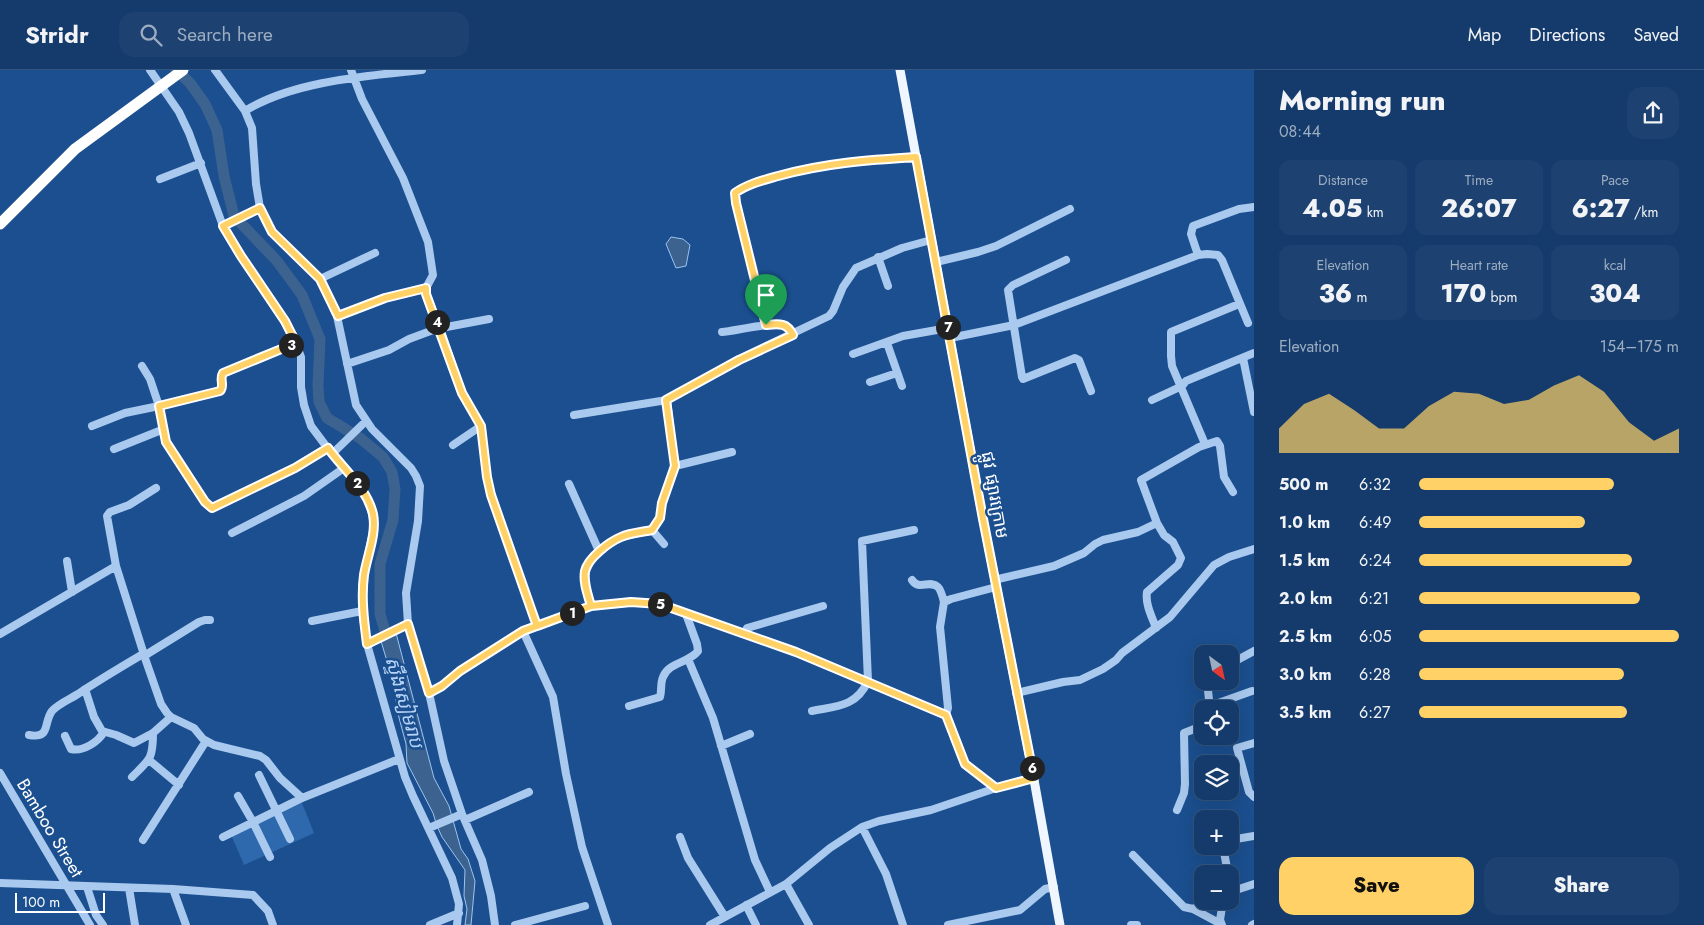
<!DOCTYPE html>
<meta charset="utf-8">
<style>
:root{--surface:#143b6b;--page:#1d4271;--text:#f1f3f6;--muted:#9dadc1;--line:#33557e;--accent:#ffd166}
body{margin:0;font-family:Jost,"Noto Sans Khmer",sans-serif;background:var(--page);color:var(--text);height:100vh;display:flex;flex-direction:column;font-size:19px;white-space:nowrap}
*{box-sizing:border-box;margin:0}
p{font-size:16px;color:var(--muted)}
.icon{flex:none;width:28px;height:28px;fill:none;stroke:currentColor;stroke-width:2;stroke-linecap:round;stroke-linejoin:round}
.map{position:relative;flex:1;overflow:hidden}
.details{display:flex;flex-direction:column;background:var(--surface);width:450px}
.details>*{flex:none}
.needle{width:32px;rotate:147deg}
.controls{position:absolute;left:1194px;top:575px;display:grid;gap:10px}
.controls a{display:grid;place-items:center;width:45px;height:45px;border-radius:10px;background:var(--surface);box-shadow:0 5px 20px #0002,0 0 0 1px var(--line);font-size:25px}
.scale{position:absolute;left:15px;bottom:12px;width:90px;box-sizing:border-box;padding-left:5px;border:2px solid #fff;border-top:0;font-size:14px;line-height:18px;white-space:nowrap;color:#fff;-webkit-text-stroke:4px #1b4f8f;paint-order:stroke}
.pin{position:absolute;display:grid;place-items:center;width:42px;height:42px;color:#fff;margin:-51px -21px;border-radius:50% 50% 50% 0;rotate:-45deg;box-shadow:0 0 5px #0007}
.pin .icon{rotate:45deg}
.km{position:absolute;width:25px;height:25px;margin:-12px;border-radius:50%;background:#222;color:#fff;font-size:14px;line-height:25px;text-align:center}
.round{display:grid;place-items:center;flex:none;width:52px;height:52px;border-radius:15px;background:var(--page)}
.head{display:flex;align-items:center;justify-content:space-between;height:85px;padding:0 25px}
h1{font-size:28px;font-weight:800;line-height:38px}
.figures{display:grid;grid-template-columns:repeat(3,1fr);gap:8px;height:85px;padding:5px 25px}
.figures div{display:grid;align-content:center;border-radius:12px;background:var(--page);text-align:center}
.figures b{font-size:25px;font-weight:800}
.figures small{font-size:14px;font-weight:400}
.figures p{font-size:14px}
.chart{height:140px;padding:10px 25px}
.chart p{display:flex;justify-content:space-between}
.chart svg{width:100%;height:90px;margin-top:5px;fill:var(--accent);opacity:.7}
.cta{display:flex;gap:10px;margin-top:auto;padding:10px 25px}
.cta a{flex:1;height:58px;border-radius:15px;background:var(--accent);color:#111;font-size:20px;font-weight:800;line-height:58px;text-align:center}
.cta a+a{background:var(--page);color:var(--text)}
ul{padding:0 25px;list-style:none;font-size:16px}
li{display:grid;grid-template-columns:80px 60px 1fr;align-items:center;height:38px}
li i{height:12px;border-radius:6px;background:var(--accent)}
header{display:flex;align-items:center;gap:30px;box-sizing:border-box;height:70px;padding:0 25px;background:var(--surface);border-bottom:1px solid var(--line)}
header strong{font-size:24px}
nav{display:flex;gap:28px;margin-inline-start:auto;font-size:18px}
.search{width:350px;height:45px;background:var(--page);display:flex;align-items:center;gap:12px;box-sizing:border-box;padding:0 18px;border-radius:15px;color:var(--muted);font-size:19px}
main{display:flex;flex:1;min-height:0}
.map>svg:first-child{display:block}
</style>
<header>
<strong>Stridr</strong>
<div class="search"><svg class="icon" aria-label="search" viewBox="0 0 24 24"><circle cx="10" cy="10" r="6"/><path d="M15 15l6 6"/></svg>Search here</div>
<nav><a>Map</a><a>Directions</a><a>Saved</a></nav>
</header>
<main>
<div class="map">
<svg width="1254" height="855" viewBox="0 0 1254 855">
<rect width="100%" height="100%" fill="#1b4f8f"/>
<path fill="#2e69ad" d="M300,728L314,763L244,795L229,760Z"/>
<path fill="#3c6290" stroke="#9cc4f0" d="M671,167L683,169L690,175L686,196L676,198L666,174Z
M396,563L434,708L449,736L461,779L468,789L475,811L471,855H465L467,839L464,826L465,800L442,767L437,756L433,743L407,693L406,674L398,644L394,615L381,571Z"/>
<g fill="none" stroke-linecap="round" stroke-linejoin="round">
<path stroke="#3c6290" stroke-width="11" d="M176,0L190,13L205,34L217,60L224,106L234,146L277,191L302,225L320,269L318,315L319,332L327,348L360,368L383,387L392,402L395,419L393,450L380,494V544L389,575"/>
<path stroke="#a9c9ee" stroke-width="8" d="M150,0L179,42L189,63L223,156L241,186L293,265L301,287V317L304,335L311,356L332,384L358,414L367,428L372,444L374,457L364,504L362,541L367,574L405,707L413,726L452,808L459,834L457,855
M215,0L245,41L252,58L256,114L260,138L266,152L272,162L320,209L337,246L356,335L372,359L411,398L416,406L420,416L418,451L406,523L408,554L429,623L444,691L462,744L482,790L491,826L495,855
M351,0L362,29L403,108L428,172L433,205L426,218V224L440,258L462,323L481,356L487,407L491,425L537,556
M245,41C293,11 367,6 422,0
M160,109L201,93
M223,156L260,138
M1198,185L1191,164L1193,156L1239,139L1254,137
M878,187L888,216
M1066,190L1013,215L1008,220L1022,307L1023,309L1075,288L1079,290L1091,321
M936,192L978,182L996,176L1070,139
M320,209L375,183
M337,246L385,228L426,218
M766,255L736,133L735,123C747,115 764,110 778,106C826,93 867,90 916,87
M722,262C734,261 777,251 786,255C789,257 791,261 793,265
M950,268L1014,255L1198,185L1207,184L1218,185L1222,190L1248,253
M296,273L223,303C219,309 225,316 220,321L159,336L166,372L205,432L212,438L295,397L327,378
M887,273L902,316
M853,284L903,266L948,258
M1243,288L1254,342
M347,294L389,280L409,269L436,259L489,249
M870,312L897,303
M1152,330L1182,316L1186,311L1254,283
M574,345L667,330
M92,356L125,343L159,336L150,309L142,296
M1205,374L1172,296L1171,286V262L1239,234
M453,375L481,356
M114,379L164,359
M332,384L366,351
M675,396L732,382
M569,414L599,481C580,501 584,511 591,536
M156,418L129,435L110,442L107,446L116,496L146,591L161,634L167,643L171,647L194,658L203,669L214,675L260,686L266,690L280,708L302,728
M652,460L660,448L662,433L675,396L667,330L739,289L829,246L833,241L843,217L856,198L902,178L931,170
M232,463L304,426L344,398
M599,481L620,467L652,460L664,474
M67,491L72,522
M912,510C919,521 930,509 938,517C941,520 943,528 944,532
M994,510L1054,496L1084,483L1095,474L1103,470L1138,462L1157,453
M312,551L362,541
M1156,558C1152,547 1145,534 1147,522L1178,495L1181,488L1173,472L1164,465L1157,453L1141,410L1199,377L1217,371L1220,376L1224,407L1233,422
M523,561L553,627L566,704L582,777L608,855
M0,564L116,496
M744,564L747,558L823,536
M367,574L408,554
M144,586L199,552L205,550H210
M688,589L713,648L755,790L770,822
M1230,594L1254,581
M1207,611L1210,639
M85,619L94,647L102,661L116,665L134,673L153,663L171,647
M429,623L442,616L460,601L523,561L591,536L631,532L660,534L795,582L946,645L965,694L996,718
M1016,623L1063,612L1080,610L1103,599L1116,590L1122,583L1170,547L1214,495L1229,487L1254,479
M629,636L660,627C662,621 660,614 663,607C669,592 689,593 698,581L697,574L686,544
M1210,636L1252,621
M812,641C837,636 856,637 868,611L862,471L914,460
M946,645L948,638L940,557L944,532L951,529L996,517
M29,665C51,669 43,653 52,641C58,634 70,629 78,624C99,610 121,597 143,584
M65,666L71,679C83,682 98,672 104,662
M1254,673L1237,678L1249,722L1254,727
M721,676L750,664
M149,690L179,715
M0,703L90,855
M259,705L290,769
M132,707C150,689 153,689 153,663
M238,726L253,752L270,787
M1177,740L1184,723L1185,714L1184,663L1202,656
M465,750L529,722
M862,757L886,804L903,855
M429,758L462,744
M223,767L302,728L399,689
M680,767L688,788L725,847
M143,770L206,671
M1230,770L1254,766
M1223,776L1228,804
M1133,785L1184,837L1193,839
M0,813L173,819L253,825L268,841L273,855
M786,814L809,855
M87,817L96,845L103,855
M129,818L135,855
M173,819L186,855
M1230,822L1254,814
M1202,830L1199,836L1193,839L1221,854
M746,835L756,855
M430,855L459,843
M515,855L585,836
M710,855L786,814L830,778L862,757L879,751L931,740L996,718L1033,708
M948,855L1020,840L1045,819L1054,817
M1131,855H1137
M1222,855L1220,850L1223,831
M1252,855L1254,854"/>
<path stroke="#f0f6ff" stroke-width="9" d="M900,0L983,449L1031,693L1060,855"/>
<path stroke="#fff" stroke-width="11" d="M0,154L75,79L183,0"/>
</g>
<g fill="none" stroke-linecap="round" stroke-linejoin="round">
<g stroke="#fff" stroke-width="10">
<path id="route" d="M766,255C778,254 787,252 793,265L739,290L666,330L675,396L662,433L660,448L652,460C642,462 630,463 621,467C609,472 588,488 585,501C583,513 588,525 591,536L523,561L460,601L442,616L429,623L408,554L367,574C364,551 361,528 364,505C367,486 377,464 373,444C367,418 343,399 328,378L295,398L212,438L205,432L166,372L159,336L220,321C225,316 219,309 223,303L296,273L285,251L241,186L223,156L260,138L272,162L320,209L338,246L385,228L426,218V224L462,323L481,356L487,407L491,425L537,556L591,536L631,532L660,534L796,582L946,645L965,694L996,718L1034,708L983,449L916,87C868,90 825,93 778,106C764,110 747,114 735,123L736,133L766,255"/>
</g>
<use href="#route" stroke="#ffd166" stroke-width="6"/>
</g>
<g text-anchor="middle" stroke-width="5" stroke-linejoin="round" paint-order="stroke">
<g font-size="18" fill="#fff" stroke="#1b4f8f">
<text transform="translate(995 425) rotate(80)" y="6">ផ្លូវ ផ្សារក្រោម</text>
<text transform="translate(50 758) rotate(59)" y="6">Bamboo Street</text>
</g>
<g font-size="19" font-style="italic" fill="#b5d3f5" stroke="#1b4f8f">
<text transform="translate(405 632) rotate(74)" y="7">ស្ទឹងសៀមរាប</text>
</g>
</g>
</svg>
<div class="controls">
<a><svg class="needle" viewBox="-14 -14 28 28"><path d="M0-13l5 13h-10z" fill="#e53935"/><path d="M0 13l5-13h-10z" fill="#9dadc1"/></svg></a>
<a><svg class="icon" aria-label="locate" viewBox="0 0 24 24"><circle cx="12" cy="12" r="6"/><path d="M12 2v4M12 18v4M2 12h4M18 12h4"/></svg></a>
<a><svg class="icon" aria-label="layers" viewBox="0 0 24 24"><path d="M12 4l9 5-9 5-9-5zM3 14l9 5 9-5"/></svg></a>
<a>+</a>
<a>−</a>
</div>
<div class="scale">100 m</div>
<div class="pin" style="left:766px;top:255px;background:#1e9e55"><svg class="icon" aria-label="arrive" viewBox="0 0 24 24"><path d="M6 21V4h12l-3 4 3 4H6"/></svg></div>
<b class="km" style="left:572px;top:543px">1</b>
<b class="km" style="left:357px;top:413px">2</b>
<b class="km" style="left:291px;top:275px">3</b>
<b class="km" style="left:437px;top:252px">4</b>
<b class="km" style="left:660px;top:534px">5</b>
<b class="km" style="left:1032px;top:698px">6</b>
<b class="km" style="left:948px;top:257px">7</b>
</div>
<section class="details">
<div class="head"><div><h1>Morning run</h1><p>08:44</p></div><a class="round"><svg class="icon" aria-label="share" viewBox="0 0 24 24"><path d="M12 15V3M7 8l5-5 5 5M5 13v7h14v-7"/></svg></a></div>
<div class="figures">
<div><p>Distance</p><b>4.05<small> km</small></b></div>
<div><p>Time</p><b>26:07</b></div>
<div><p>Pace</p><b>6:27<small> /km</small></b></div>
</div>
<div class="figures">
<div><p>Elevation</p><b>36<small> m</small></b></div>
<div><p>Heart rate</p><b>170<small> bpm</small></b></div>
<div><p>kcal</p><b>304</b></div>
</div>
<div class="chart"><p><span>Elevation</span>154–175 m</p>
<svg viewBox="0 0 160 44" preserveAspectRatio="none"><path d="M0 44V32L10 20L20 15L30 23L40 32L50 32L60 21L70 14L80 15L90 20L100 18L110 11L120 6L130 14L140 29L150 38L160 32V44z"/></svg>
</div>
<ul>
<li><b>500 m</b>6:32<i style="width:75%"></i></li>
<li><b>1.0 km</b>6:49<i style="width:64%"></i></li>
<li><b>1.5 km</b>6:24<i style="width:82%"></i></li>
<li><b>2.0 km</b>6:21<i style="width:85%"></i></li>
<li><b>2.5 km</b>6:05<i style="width:100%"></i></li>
<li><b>3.0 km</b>6:28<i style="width:79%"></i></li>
<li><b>3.5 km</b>6:27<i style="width:80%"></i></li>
</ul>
<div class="cta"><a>Save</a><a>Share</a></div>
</section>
</main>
